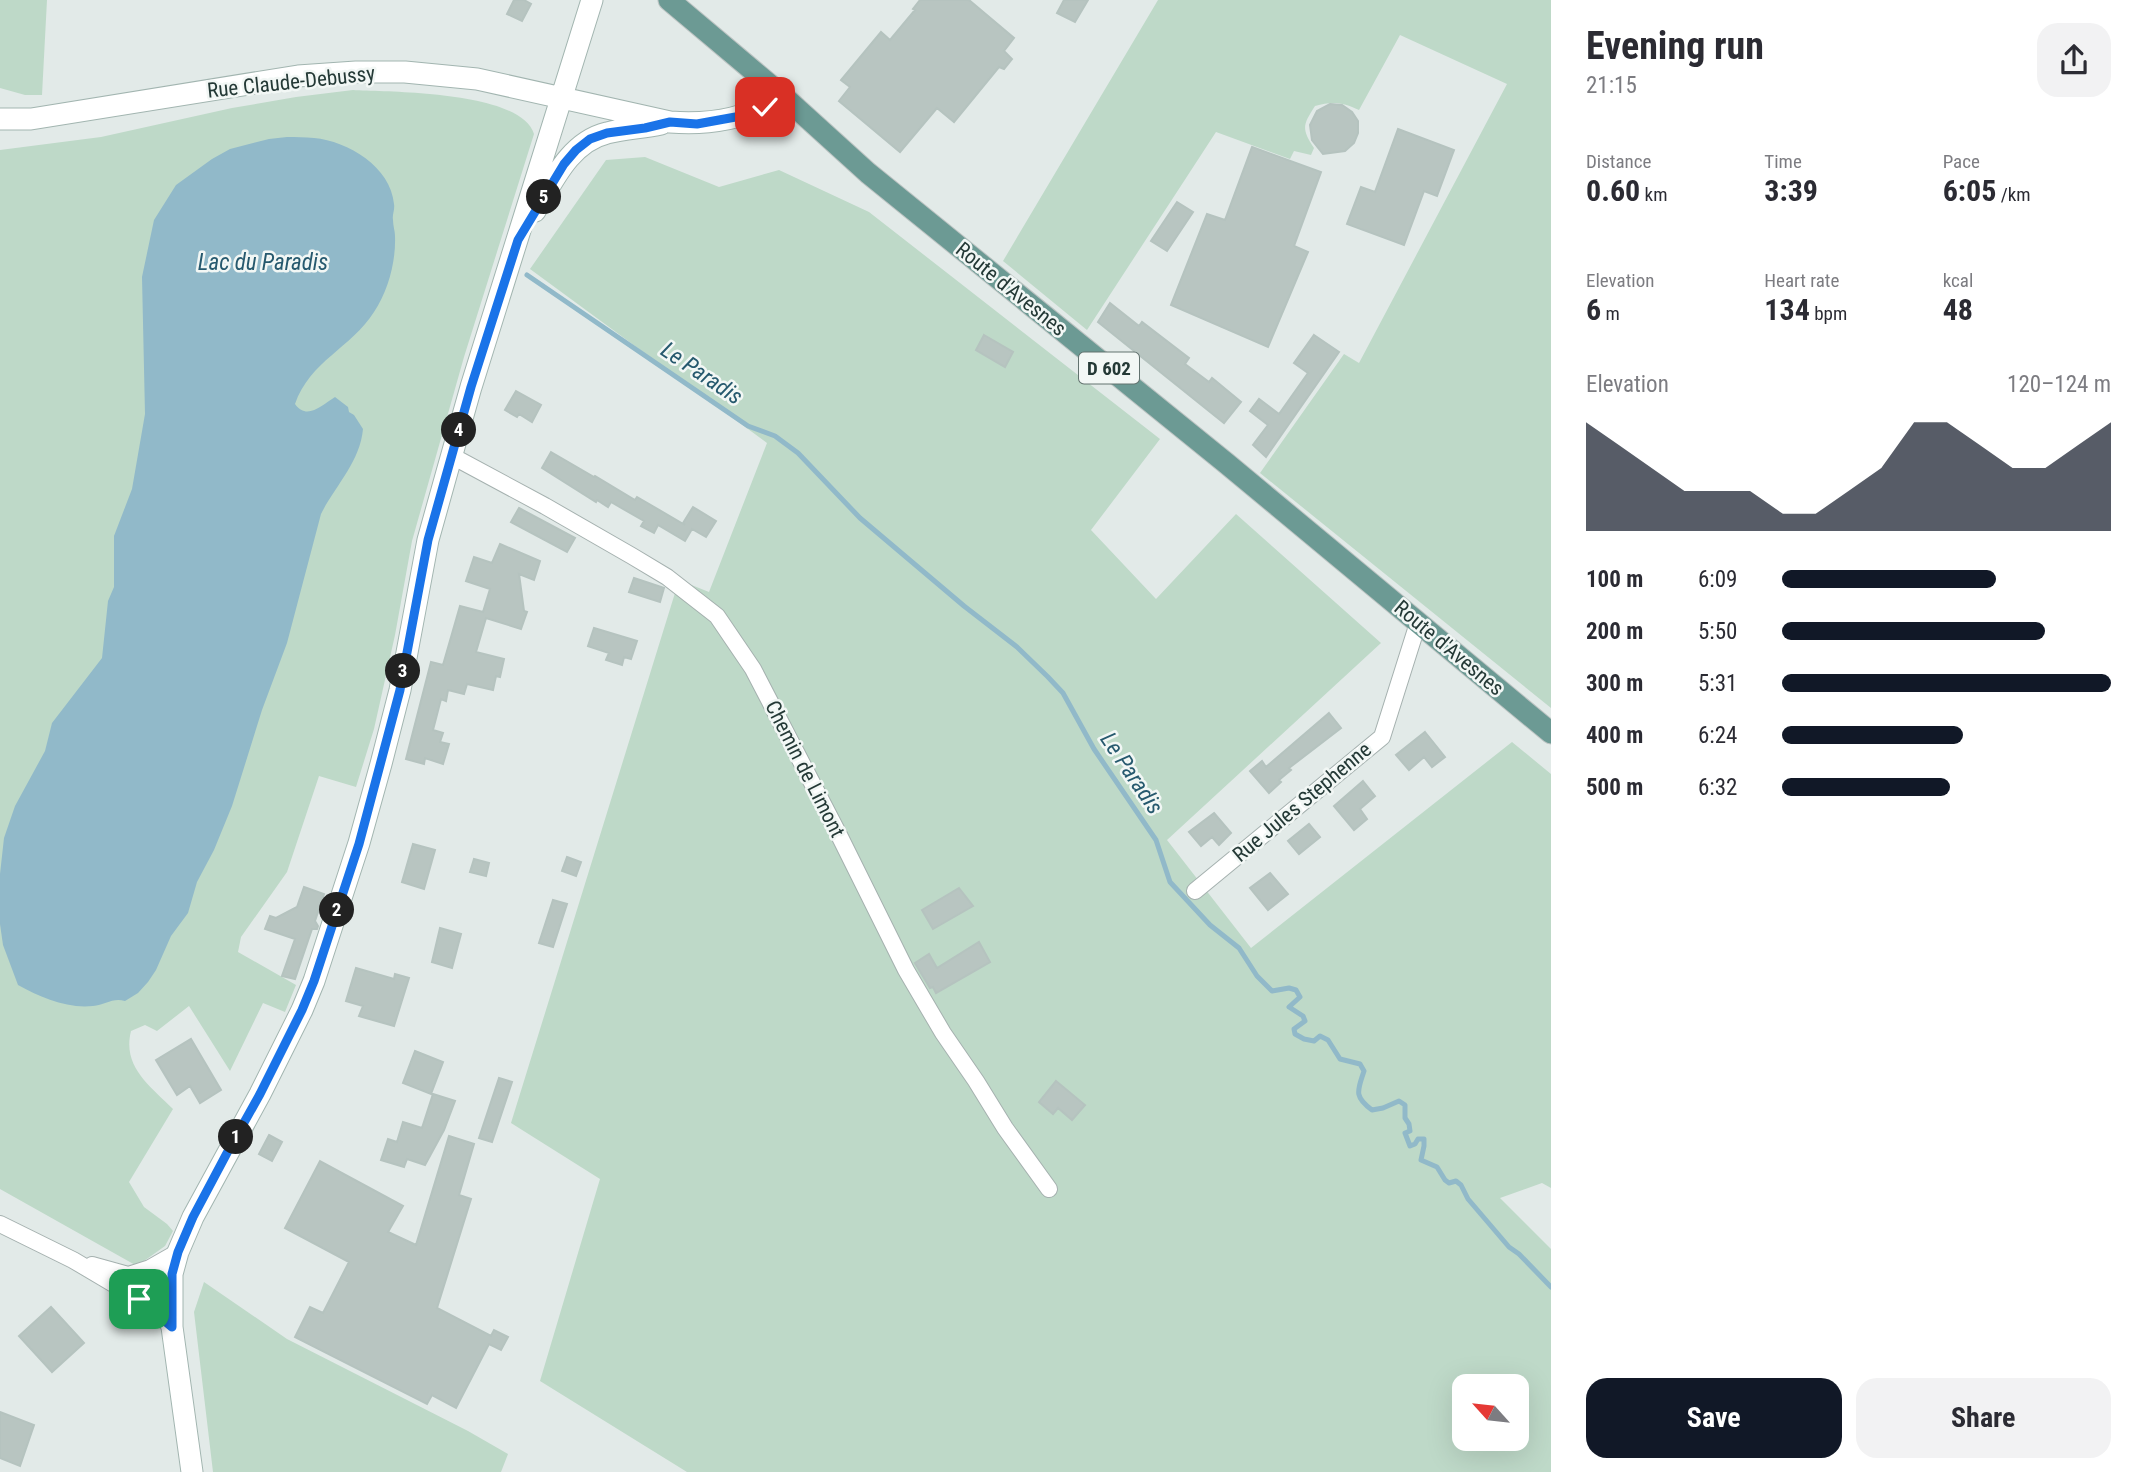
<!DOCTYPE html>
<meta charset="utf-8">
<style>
:root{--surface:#fff;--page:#f2f2f3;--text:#2b2b33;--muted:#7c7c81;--accent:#111827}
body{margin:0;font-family:"Roboto Condensed",sans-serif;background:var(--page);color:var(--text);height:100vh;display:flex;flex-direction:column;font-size:26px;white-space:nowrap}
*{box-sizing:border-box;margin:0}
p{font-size:23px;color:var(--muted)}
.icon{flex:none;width:38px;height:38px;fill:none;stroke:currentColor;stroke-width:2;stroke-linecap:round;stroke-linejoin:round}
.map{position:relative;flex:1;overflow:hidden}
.panel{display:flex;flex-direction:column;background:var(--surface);width:595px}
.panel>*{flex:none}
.needle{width:46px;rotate:297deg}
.controls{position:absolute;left:1452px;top:1374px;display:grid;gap:14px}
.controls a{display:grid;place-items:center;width:77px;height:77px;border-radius:14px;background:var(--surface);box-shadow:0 7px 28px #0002;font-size:35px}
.pin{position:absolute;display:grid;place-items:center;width:60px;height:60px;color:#fff;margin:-30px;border-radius:14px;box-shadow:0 4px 10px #0006}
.km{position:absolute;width:35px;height:35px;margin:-18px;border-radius:50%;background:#222;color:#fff;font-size:19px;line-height:35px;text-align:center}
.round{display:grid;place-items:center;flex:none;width:74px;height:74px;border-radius:21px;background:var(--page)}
.overview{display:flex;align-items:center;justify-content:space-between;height:119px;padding:0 35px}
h1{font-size:38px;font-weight:700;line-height:52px}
.metrics{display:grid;grid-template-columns:repeat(3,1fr);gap:10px;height:119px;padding:7px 35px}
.metrics div{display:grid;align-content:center}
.metrics b{font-size:30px;font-weight:700}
.metrics small{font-size:19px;font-weight:400}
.metrics p{font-size:19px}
.chart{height:196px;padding:14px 35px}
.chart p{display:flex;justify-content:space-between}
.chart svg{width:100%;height:126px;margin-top:7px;fill:var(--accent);opacity:.7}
.action{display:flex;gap:14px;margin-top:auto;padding:14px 35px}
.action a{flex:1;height:80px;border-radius:21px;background:var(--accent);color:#fff;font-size:28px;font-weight:700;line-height:80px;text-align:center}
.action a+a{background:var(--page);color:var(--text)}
ul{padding:0 35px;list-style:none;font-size:23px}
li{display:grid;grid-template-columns:112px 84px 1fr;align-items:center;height:52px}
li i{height:18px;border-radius:9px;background:var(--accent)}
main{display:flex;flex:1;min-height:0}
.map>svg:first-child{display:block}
</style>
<main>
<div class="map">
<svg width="1551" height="1472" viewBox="0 0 1551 1472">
<rect width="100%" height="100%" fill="#e2eae8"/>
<path fill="#bed9c8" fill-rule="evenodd" d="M0,0H47L42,95H25L0,88Z
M1158,0H1551V708L1260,473L1344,354L1359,363L1507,84L1400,35L1359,110C1343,102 1332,101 1315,106C1303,125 1301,128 1314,148L1311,155L1294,151L1290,159L1216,132L1087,330L1003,261Z
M353,90C391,92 521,91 534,134L464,357L412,541L395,635L374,729L356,787L319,776L287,872L241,937L238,952L296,985L285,1012L263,1003L230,1071L189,1006L157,1031L145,1025L131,1031C122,1067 150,1086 173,1109L129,1182L144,1207L167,1224L173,1231L165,1246L137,1266L0,1189V150L101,137L232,108L296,97Z
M645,157L719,187L779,170L869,212L1160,439L1091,530L1156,599L1236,514L1381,643L1167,840L1251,948L1512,742L1551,774V1188L1542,1183L1500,1198L1551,1249V1472H687L540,1381L600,1179L511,1123L679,580L709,592L767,443L530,269L606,160ZM1465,1386H1517V1438H1465Z
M204,1282L287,1339L468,1431L508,1454L501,1472H213L194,1312Z"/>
<path fill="#91b9c9" d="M287,137C296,137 305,137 314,138C348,141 391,167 394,204C395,210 392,215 393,220C393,226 395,231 395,236C396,262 388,291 374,312C351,348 310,361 295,404C307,421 322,405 335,397L348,407L349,412L354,415L363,429C360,462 335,486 321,514L287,643L262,710L232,806L214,850L197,882L188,913L171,936L156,970L148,982L138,993L125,1001C113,997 105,1005 93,1006C67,1009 40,997 18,985L3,945L0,924V874L4,838L15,806L45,751L52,723L102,658L108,601L114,587V536L132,489L145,414L142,277L154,220L176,185L212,159L230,149L269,139Z"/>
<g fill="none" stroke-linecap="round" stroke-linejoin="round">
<path stroke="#91b9c9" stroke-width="5" d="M527,275L748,426L775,436L798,453L860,518L964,606L1017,647L1048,677L1063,693L1094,749L1156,840L1170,882L1210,925L1239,948L1257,976L1272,991L1289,988L1296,990L1300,997L1289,1007L1303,1016L1305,1021L1294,1029L1295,1034L1304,1039L1314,1041L1320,1036L1328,1040L1340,1059L1360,1064L1364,1071C1358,1090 1353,1096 1372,1110L1383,1108L1399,1101L1405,1105V1118L1409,1124L1410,1131L1405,1133L1410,1146L1415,1144L1418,1139H1424V1146L1421,1160L1437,1167L1445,1180L1449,1183L1456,1181L1461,1185L1468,1199L1509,1247L1519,1254L1551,1287"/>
</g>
<path fill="#b8c5c1" stroke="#b5c3bf" stroke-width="2" d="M514,0H524L531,4L522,21L507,14Z
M920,0H969L1014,38L1004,51L1012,59L1004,69L999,67L954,122L937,108L900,152L839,101L850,87L841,80L881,32L890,40L915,10L913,9Z
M1064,0H1088L1075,22L1057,13Z
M1330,104L1342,105L1352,112L1358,121V133L1354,143L1345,151L1323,154L1312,140L1310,125L1317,111Z
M1398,129L1454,150L1437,196L1424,191L1404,245L1347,224L1361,187L1375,192Z
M1252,147L1321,172L1294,246L1308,252L1268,347L1171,305L1207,214L1225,220Z
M1177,202L1193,212L1167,251L1151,241Z
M1110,303L1139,326L1142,322L1189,358L1185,364L1209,382L1212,378L1241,402L1224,423L1098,322Z
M984,335L1013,352L1005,367L976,350Z
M1314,335L1339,352L1266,457L1253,445L1268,425L1250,411L1259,399L1279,414L1308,373L1294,363Z
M516,391L541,405L532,422L519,414L517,417L505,410Z
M551,452L594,477L595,476L635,500L637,497L685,525L683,523L693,507L716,521L706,537L692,529L685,541L658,525L654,533L641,526L644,521L611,502L608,507L597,500L596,502L542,468Z
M519,508L575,538L567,552L511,522Z
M500,544L540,561L534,580L519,574L524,611L527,612L521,629L486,618L476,652L504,659L500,677L496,676L493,690L467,684L464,694L448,690L446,701L441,699L433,730L443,733L440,742L449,744L443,764L425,758L424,764L406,759L431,662L443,665L460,606L483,612L490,589L466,581L474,557L492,563Z
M634,578L664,588L660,602L629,592Z
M594,628L637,641L631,659L624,657L622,665L606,660L609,653L588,646Z
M1329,713L1341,728L1289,768L1291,770L1279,780L1281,782L1269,793L1250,771L1262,761L1266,767Z
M1425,732L1445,757L1432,767L1424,757L1409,770L1396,755Z
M1363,781L1375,796L1360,809L1367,819L1354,830L1334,806Z
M1214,813L1231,833L1219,845L1212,837L1201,846L1189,832Z
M1309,824L1320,837L1299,854L1288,841Z
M413,844L435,850L424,889L402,882Z
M567,857L581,862L576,876L562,871Z
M474,859L489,863L486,876L470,872Z
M1270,873L1288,894L1268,910L1250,888Z
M304,887L324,894L315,921L318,926L317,929H312L295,979L282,976L295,939L265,929L270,916L276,918L297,907Z
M959,888L973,906L933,929L922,910Z
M553,900L567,904L553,947L539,943Z
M440,928L461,934L452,968L432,962Z
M979,942L990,962L936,993L933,987L930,988L915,963L929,954L937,968Z
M356,968L394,979L395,974L409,978L394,1026L359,1016L363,1006L346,1001Z
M191,1039L221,1090L200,1103L190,1086L177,1095L156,1060Z
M415,1051L443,1062L431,1094L403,1083Z
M499,1078L512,1082L492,1142L479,1138Z
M1056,1081L1085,1105L1072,1120L1058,1108L1053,1114L1039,1102Z
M433,1094L455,1101L444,1130L425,1165L407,1159L404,1167L381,1160L388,1139L397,1142L403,1122L422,1128Z
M269,1135L282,1142L272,1161L259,1154Z
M449,1136L474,1144L459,1195L471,1199L437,1308L491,1336L494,1330L508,1337L501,1350L489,1344L456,1408L432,1395L427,1404L295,1337L310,1307L323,1313L349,1262L285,1228L320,1161L403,1206L388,1232L416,1245Z
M51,1307L84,1343L52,1372L19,1336Z
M0,1412L34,1425L20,1466L0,1458Z"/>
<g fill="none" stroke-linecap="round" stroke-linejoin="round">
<g stroke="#a5b1af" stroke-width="18">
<path id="street" d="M452,456L545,506L632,556L667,577L717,616L753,669L837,831L906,970L943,1033L976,1081L1005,1128L1049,1189
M1195,891L1382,737L1418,623
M0,1224L73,1260L139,1299L172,1327
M92,1265L128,1275L172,1292
M128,1275L150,1268L178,1252"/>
</g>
<g stroke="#a2b5b0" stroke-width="23">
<path id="secondary" d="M0,119H31L298,76L356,72H405L477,79L670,122C710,125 750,119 782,95
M535,211C553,181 570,142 607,133C624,128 643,128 661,124
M192,1472L172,1327V1274L178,1252L193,1217L260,1094L302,1010L314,981L359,843L381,764L400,690L428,540L447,472L471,387L592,0"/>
</g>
<g stroke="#bdc4c3" stroke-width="23">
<path id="primary" d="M669,0L782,95L868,173L1226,463L1551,733"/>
</g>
<use href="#street" stroke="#fff" stroke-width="16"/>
<use href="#secondary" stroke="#fff" stroke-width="21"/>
<use href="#primary" stroke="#6c9a94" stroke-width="21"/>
</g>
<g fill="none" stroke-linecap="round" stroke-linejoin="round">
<g stroke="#fff" stroke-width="14">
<path id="route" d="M139,1299L172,1327V1274L178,1252L193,1217L227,1153L260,1094L302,1010L314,981L359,844L400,690L428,540L471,387L518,240L564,164L576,150L590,139L607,133L645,128L670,122L697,124L741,116L765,107"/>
</g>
<use href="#route" stroke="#1a73e8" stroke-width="9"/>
</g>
<g text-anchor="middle" stroke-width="5" stroke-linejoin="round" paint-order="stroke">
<rect fill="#f2f7f5" stroke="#62726f" stroke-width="2" x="1079" y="352.5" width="60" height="31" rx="5"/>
<g font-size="19" font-weight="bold" fill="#243936">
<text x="1109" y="375">D 602</text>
</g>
<g font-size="21" fill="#243936" stroke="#f2f7f5">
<text transform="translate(291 82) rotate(-6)" y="7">Rue Claude-Debussy</text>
<text transform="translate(1011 289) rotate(39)" y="7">Route d'Avesnes</text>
<text transform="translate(1449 648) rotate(40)" y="7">Route d'Avesnes</text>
<text transform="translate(805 769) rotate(63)" y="7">Chemin de Limont</text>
<text transform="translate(1302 802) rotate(-40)" y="7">Rue Jules Stephenne</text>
</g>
<g font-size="23" font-style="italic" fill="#26596e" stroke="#f2f7f5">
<text x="263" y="270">Lac du Paradis</text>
<text transform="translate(702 373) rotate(34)" y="8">Le Paradis</text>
<text transform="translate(1132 773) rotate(56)" y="8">Le Paradis</text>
</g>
</g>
</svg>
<div class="controls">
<a><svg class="needle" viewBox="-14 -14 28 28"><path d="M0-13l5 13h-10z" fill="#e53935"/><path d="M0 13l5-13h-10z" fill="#7c7c81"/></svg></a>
</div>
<div class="pin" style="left:139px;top:1299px;background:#1e9e55"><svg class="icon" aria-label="arrive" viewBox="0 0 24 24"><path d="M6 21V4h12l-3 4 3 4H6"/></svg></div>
<div class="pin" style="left:765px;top:107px;background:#d93025"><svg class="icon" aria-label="check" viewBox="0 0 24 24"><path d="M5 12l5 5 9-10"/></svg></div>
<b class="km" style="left:236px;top:1137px">1</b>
<b class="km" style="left:337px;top:910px">2</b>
<b class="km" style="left:403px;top:671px">3</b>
<b class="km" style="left:459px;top:430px">4</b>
<b class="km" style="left:544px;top:197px">5</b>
</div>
<section class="panel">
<div class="overview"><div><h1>Evening run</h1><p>21:15</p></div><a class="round"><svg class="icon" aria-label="share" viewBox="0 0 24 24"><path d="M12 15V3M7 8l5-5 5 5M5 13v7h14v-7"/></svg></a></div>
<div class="metrics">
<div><p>Distance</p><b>0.60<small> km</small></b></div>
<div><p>Time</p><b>3:39</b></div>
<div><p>Pace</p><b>6:05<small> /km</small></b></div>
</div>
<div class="metrics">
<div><p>Elevation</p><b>6<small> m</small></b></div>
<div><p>Heart rate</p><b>134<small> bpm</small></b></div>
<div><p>kcal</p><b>48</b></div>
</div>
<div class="chart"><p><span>Elevation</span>120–124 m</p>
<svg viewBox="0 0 160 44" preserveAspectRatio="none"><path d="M0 44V6L10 14L20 22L30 30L40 30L50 30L60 38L70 38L80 30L90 22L100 6L110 6L120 14L130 22L140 22L150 14L160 6V44z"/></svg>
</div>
<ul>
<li><b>100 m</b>6:09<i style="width:65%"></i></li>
<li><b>200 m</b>5:50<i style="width:80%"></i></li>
<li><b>300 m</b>5:31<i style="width:100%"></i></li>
<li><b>400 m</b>6:24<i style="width:55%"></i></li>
<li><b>500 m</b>6:32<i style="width:51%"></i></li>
</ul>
<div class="action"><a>Save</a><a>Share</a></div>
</section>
</main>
